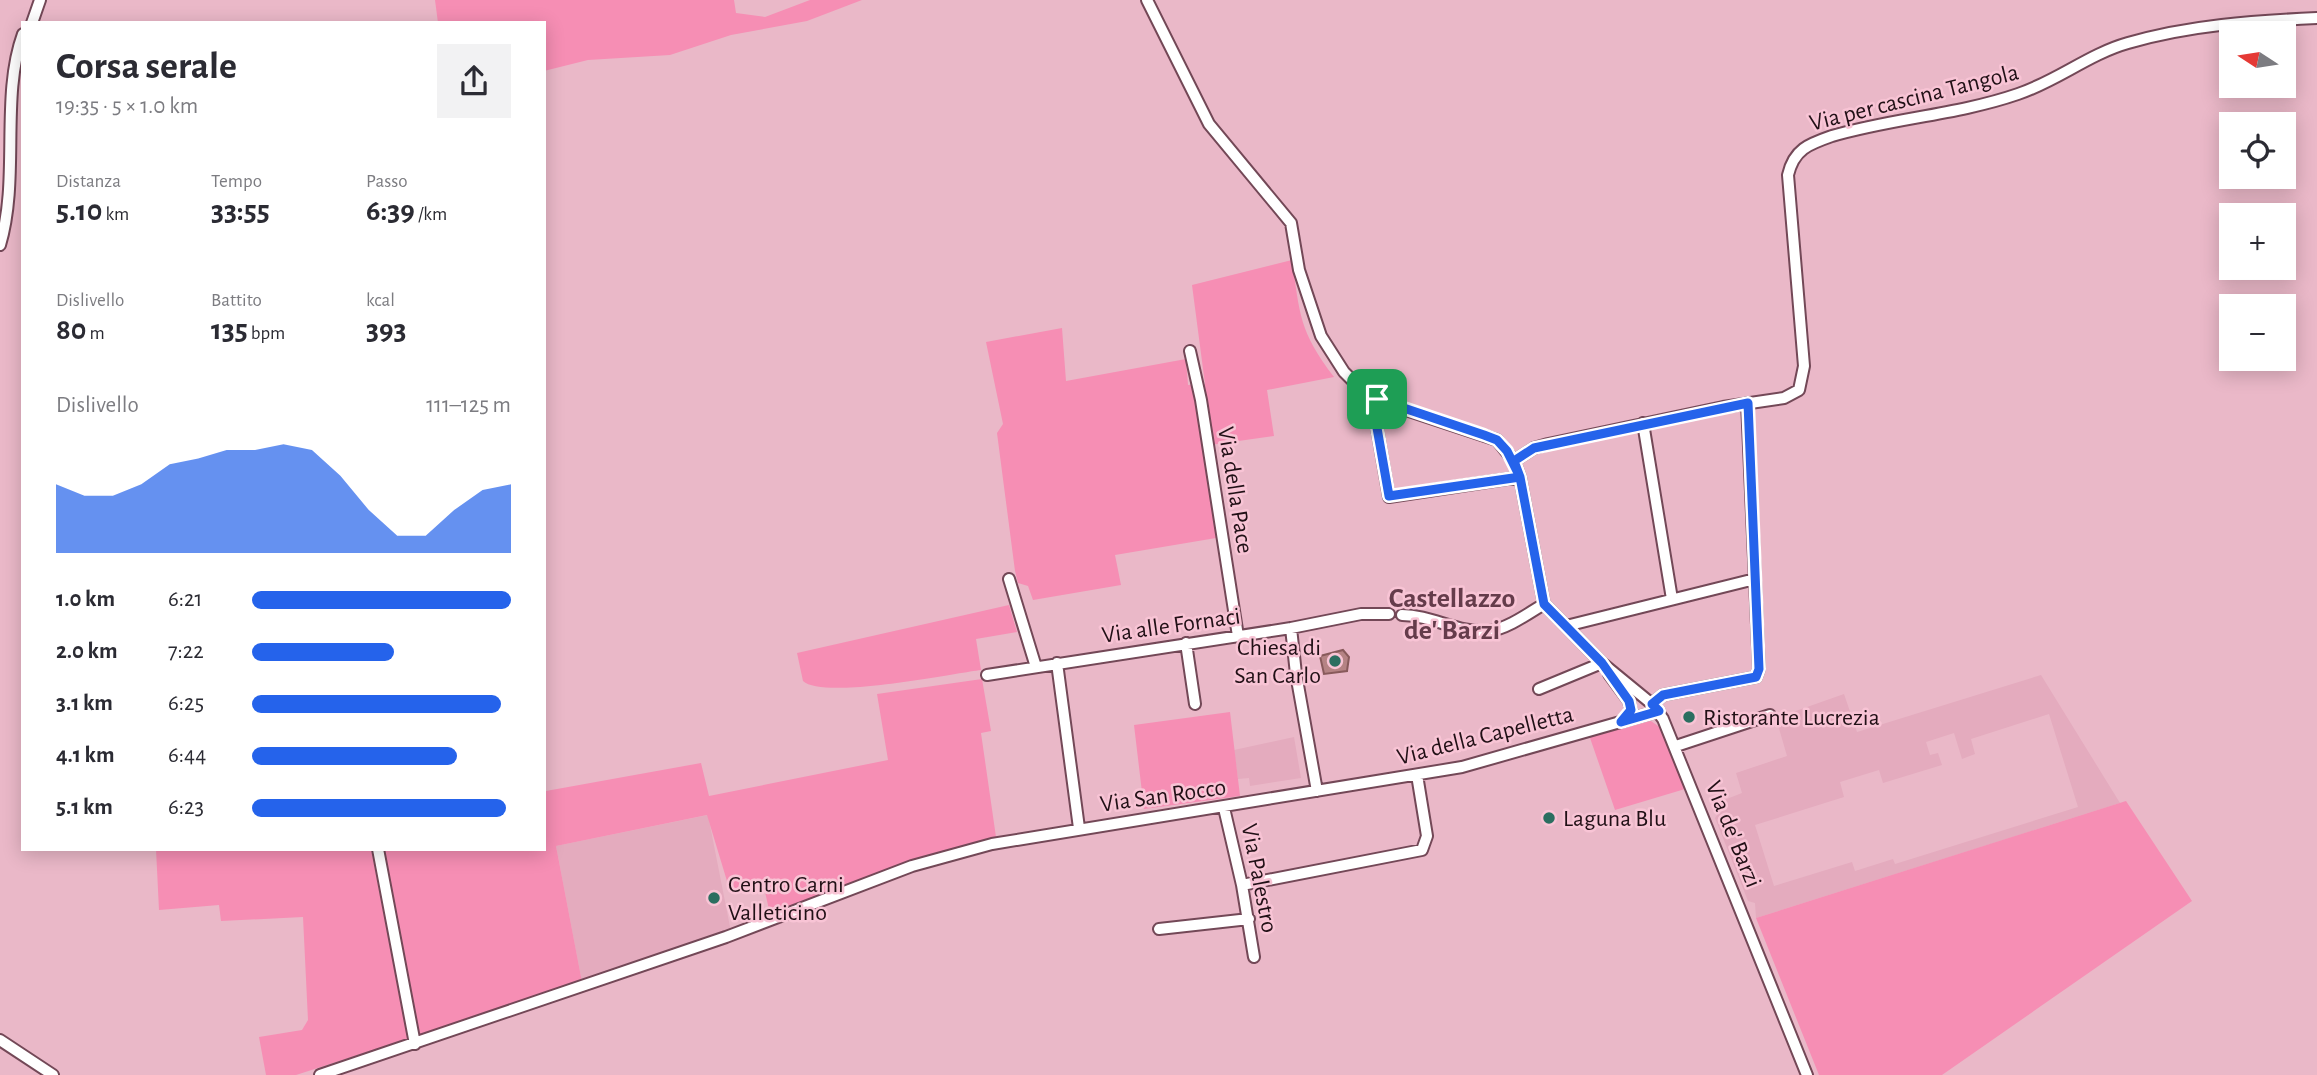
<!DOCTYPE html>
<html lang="it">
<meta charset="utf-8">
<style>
:root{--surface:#fff;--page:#f2f2f3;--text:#2b2b33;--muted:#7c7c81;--accent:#2563eb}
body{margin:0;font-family:"Alegreya Sans",sans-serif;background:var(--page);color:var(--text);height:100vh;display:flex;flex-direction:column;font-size:26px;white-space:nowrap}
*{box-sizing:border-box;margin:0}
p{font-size:23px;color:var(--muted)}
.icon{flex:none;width:38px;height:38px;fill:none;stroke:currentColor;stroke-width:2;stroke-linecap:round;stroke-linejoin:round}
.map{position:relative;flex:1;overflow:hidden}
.drawer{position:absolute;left:21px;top:21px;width:525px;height:830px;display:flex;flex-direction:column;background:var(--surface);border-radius:0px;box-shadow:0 4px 18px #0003}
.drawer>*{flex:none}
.needle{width:46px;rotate:282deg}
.tools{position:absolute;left:2219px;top:21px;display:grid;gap:14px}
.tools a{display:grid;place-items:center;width:77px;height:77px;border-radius:0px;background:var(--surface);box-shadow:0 4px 18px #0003;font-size:35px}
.pin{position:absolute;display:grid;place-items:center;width:60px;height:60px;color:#fff;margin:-30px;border-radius:14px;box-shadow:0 4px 10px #0006}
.round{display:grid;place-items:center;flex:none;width:74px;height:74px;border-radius:0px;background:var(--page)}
.head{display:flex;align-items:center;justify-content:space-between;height:119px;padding:0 35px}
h1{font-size:38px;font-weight:600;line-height:52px}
.figures{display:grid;grid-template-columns:repeat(3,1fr);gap:10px;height:119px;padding:7px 35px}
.figures div{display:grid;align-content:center}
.figures b{font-size:30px;font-weight:600}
.figures small{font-size:19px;font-weight:400}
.figures p{font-size:19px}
.chart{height:196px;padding:14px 35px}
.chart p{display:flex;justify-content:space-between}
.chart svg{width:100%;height:126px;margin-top:7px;fill:var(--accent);opacity:.7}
ul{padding:0 35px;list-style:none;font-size:23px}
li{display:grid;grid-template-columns:112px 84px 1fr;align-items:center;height:52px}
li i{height:18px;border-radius:9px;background:var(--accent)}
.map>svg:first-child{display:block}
</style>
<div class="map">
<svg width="2317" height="1075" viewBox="0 0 2317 1075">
<rect width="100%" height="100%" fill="#eab8c8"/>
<path fill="#e4abbe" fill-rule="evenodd" d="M2041,675L2120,803L1756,918L1755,903L1748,901L1715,818L1718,814L1714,804L1742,793L1736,773L1787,756L1776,718L1844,694L1857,732ZM2049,714L2078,807L1895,864L1893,859L1855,871L1852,862L1774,886L1755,825L1844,797L1840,782L1879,770L1883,783L1942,765L1938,753L1930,755L1926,742L1954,733L1962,759L1975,754L1971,739Z
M1294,737L1301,778L1250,786L1249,778L1238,779L1234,750Z
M708,815L731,932L582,982L556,846Z"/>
<path fill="#f68eb4" d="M435,0H734L736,13L765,17L810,0H862L807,21L731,35L670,55L588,60L544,71V23H438Z
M1292,260C1300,315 1299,331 1334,377L1267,390L1274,436L1203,446L1216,538L1115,555L1121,585L1033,600L1028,586L1018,583L1015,571L997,433L1003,424L986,342L1062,328L1066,381L1186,359L1188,385L1205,384L1192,285Z
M1009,605L1017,632L976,639L981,670C950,674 823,700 803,681L797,653Z
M982,679L991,731L981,733L996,837L770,914L763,883L730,891L707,815L556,846L582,982L420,1036L384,849H544V783L546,791L701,763L709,796L888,760L877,694Z
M1230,712L1240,796L1144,809L1134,725Z
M1648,719L1661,728L1685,789L1615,810L1589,735Z
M2126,801L2192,901L1942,1075H1819L1756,918Z
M156,849H371L408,1039L296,1075H266L259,1037L302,1030L308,1020L303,917L221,921L219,905L159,910Z"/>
<path fill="#b58384" stroke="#885a5b" stroke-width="2" d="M1343,650L1349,657L1347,671L1324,674L1320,656Z"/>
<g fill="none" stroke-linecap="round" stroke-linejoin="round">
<g stroke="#734857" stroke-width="14">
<path id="minor" d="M1147,0L1209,124L1291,223L1299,270L1321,336L1344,372L1361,389L1385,403L1497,440L1514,461L1520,477L1544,604L1602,663L1652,704L1663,719L1807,1075
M32,23L40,0
M0,245C20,178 0,97 23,34
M1190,351L1201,400L1238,636
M1377,399L1374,411L1389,497L1520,477
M1643,423L1672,599
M1514,461L1534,448L1548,444L1723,407L1784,398L1799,390L1804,366L1788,175C1794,149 1809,144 1832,136C1893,118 1957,115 2018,94C2057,81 2089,54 2128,43C2190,25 2253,21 2317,18
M1009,579L1036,667
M1402,615C1432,615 1459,634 1489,631C1507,629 1529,613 1544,604
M1566,626L1755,579
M1291,628L1296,674L1317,791
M1186,643L1195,704
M1057,663L1079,828
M1609,674L1629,701L1631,711
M987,675L1291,628L1361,614H1389
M1539,689L1602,663
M1652,704L1663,695L1756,677L1759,669L1747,403
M1676,746L1770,715
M1224,808L1242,885L1254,957
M378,849L415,1044
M1242,885L1422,850L1427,836L1417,775
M1159,929L1249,919
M0,1040L53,1075
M320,1075L726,937L912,866L992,844L1462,767L1659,711"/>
</g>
<use href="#minor" stroke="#fff" stroke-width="10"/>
</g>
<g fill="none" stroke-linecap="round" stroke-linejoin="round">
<g stroke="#fff" stroke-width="14">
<path id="route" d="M1377,399L1484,435L1497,440L1507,451L1520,477L1544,604L1602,663L1629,701L1631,710L1621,722L1659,711L1652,704L1663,695L1756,677L1759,669L1748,403L1534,448L1514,461L1520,477L1389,496L1374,411L1377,399"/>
</g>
<use href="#route" stroke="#2563eb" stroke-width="9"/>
</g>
<g fill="#2b6e60" stroke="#f8c4d5" stroke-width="2.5">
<circle cx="1335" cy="661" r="7"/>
<circle cx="1689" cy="717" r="7"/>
<circle cx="1549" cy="818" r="7"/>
<circle cx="714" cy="898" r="7"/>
</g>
<g text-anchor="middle" stroke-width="5" stroke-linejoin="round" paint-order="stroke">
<g font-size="24" fill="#211016" stroke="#f8c4d5">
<text transform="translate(1914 97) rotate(-14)" y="8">Via per cascina Tangola</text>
<text transform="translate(1236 490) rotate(81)" y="8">Via della Pace</text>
<text transform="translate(1171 625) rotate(-8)" y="8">Via alle Fornaci</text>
<text transform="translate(1485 735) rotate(-14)" y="8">Via della Capelletta</text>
<text transform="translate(1163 795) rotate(-8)" y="8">Via San Rocco</text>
<text transform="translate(1734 834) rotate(68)" y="8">Via de' Barzi</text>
<text transform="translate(1260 878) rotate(79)" y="8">Via Palestro</text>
</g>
<g font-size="24" fill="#211016" stroke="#f8c4d5" text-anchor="start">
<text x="1321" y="655" text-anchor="end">Chiesa di<tspan x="1321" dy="28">San Carlo</tspan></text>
<text x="1703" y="725">Ristorante Lucrezia</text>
<text x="1563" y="826">Laguna Blu</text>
<text x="728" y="892">Centro Carni<tspan x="728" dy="28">Valleticino</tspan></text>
</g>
<g font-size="28" font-weight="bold" fill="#653c4b" stroke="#f8c4d5">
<text x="1452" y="607">Castellazzo<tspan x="1452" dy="32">de' Barzi</tspan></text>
</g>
</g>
</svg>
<div class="tools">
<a><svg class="needle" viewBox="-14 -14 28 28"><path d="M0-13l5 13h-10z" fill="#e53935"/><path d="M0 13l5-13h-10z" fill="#7c7c81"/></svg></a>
<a><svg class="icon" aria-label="locate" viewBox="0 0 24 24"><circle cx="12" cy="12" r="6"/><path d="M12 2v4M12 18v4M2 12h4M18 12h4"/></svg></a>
<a>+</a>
<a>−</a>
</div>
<div class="pin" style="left:1377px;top:399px;background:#1e9e55"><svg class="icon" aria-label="arrive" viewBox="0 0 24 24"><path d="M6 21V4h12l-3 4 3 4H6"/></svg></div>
<section class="drawer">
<div class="head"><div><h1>Corsa serale</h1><p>19:35 · 5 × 1.0 km</p></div><a class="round"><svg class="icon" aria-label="share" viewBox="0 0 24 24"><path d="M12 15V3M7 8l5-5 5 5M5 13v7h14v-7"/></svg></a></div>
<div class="figures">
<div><p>Distanza</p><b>5.10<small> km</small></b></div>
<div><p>Tempo</p><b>33:55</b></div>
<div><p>Passo</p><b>6:39<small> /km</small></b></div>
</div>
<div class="figures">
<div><p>Dislivello</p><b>80<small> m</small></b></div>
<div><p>Battito</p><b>135<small> bpm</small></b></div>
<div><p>kcal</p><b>393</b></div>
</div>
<div class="chart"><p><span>Dislivello</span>111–125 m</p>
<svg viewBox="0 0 160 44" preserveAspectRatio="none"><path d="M0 44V20L10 24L20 24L30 20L40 13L50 11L60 8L70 8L80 6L90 8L100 17L110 29L120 38L130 38L140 29L150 22L160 20V44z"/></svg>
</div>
<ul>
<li><b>1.0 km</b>6:21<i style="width:100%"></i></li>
<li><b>2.0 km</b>7:22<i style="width:55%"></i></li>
<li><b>3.1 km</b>6:25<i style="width:96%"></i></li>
<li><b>4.1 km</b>6:44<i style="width:79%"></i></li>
<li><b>5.1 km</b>6:23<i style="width:98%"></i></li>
</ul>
</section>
</div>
